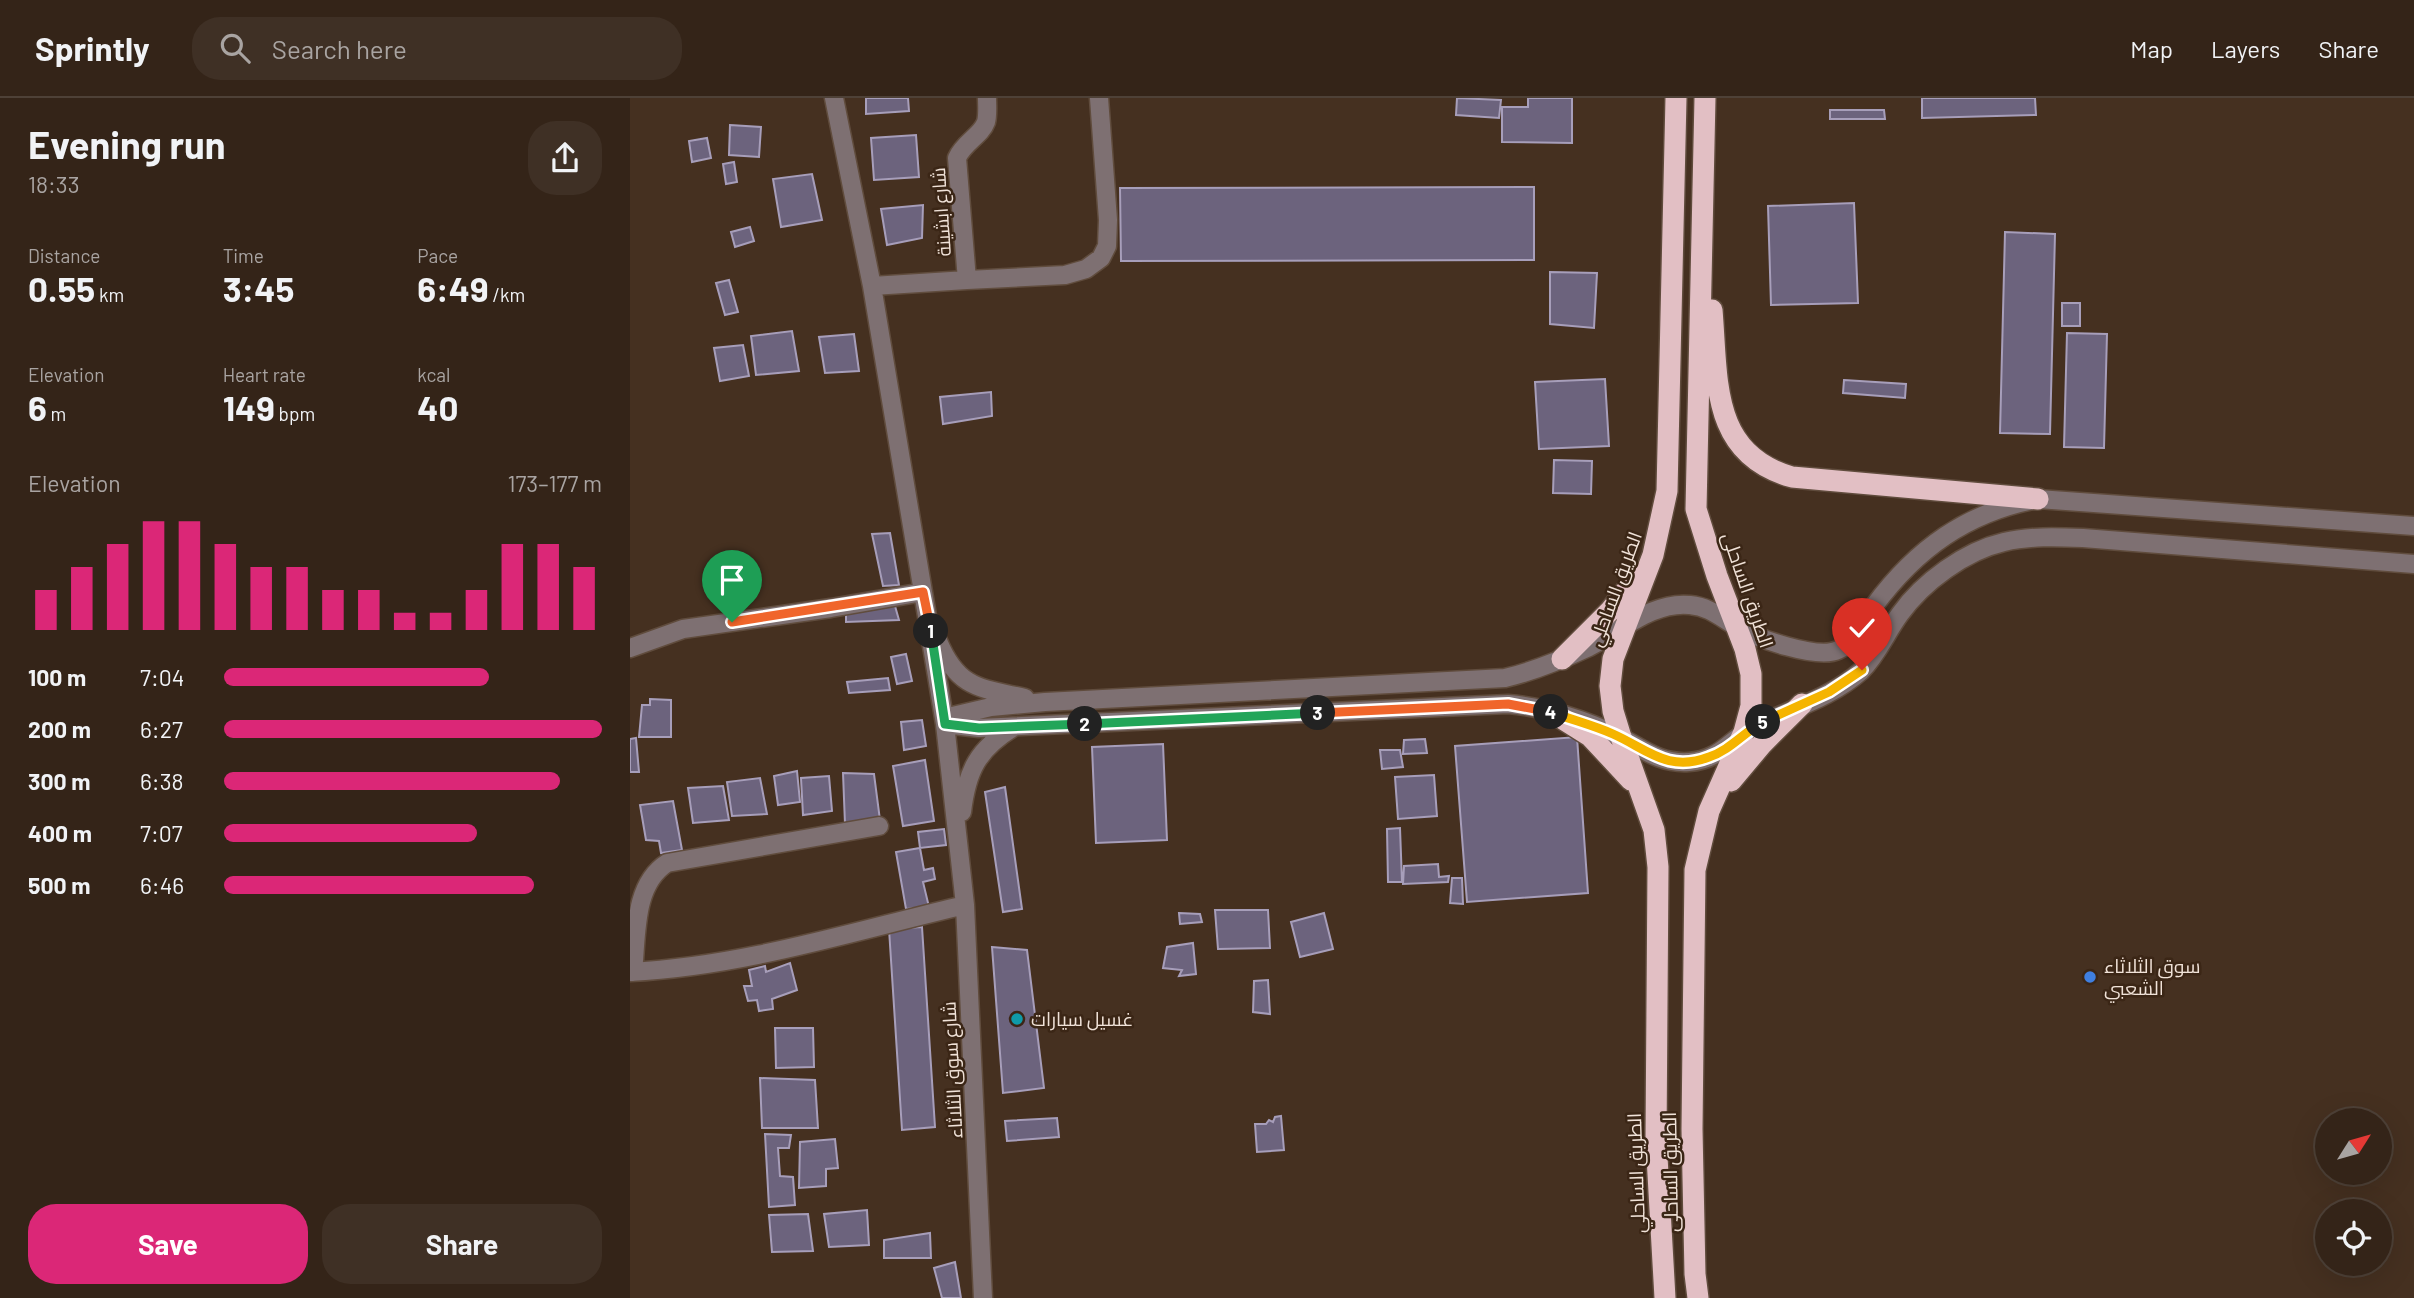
<!DOCTYPE html>
<meta charset="utf-8">
<style>
:root{--surface:#342418;--page:#3f3025;--text:#f1f3f6;--muted:#a9a4a2;--line:#4e4137;--accent:#db2777}
body{margin:0;font-family:Barlow,Cairo,sans-serif;background:var(--page);color:var(--text);height:100vh;display:flex;flex-direction:column;font-size:26px;white-space:nowrap}
*{box-sizing:border-box;margin:0}
p{font-size:23px;color:var(--muted)}
.icon{flex:none;width:38px;height:38px;fill:none;stroke:currentColor;stroke-width:2;stroke-linecap:round;stroke-linejoin:round}
.map{position:relative;flex:1;overflow:hidden}
.panel{display:flex;flex-direction:column;background:var(--surface);width:630px}
.panel>*{flex:none}
.needle{width:46px;rotate:53deg}
.tools{position:absolute;left:1685px;top:1010px;display:grid;gap:14px}
.tools a{display:grid;place-items:center;width:77px;height:77px;border-radius:50%;background:var(--surface);box-shadow:0 7px 28px #0002,0 0 0 2px var(--line);font-size:35px}
.pin{position:absolute;display:grid;place-items:center;width:60px;height:60px;color:#fff;margin:-72px -30px;border-radius:50% 50% 50% 0;rotate:-45deg;box-shadow:0 0 7px #0007}
.pin .icon{rotate:45deg}
.km{position:absolute;width:35px;height:35px;margin:-18px;border-radius:50%;background:#222;color:#fff;font-size:19px;line-height:35px;text-align:center}
.round{display:grid;place-items:center;flex:none;width:74px;height:74px;border-radius:28px;background:var(--page)}
.head{display:flex;align-items:center;justify-content:space-between;height:119px;padding:0 28px}
h1{font-size:38px;font-weight:700;line-height:52px}
.stats{display:grid;grid-template-columns:repeat(3,1fr);gap:10px;height:119px;padding:7px 28px}
.stats div{display:grid;align-content:center}
.stats b{font-size:35px;font-weight:700}
.stats small{font-size:19px;font-weight:400}
.stats p{font-size:19px}
.chart{height:196px;padding:14px 28px}
.chart p{display:flex;justify-content:space-between}
.chart svg{width:100%;height:126px;margin-top:7px;stroke:var(--accent);stroke-width:6}
.cta{display:flex;gap:14px;margin-top:auto;padding:14px 28px}
.cta a{flex:1;height:80px;border-radius:28px;background:var(--accent);color:#fff;font-size:28px;font-weight:700;line-height:80px;text-align:center}
.cta a+a{background:var(--page);color:var(--text)}
ul{padding:0 28px;list-style:none;font-size:23px}
li{display:grid;grid-template-columns:112px 84px 1fr;align-items:center;height:52px}
li i{height:18px;border-radius:9px;background:var(--accent)}
header{display:flex;align-items:center;gap:42px;box-sizing:border-box;height:98px;padding:0 35px;background:var(--surface);border-bottom:2px solid var(--line)}
header strong{font-size:33px}
nav{display:flex;gap:38px;margin-inline-start:auto;font-size:24px}
.search{width:490px;height:63px;background:var(--page);display:flex;align-items:center;gap:18px;box-sizing:border-box;padding:0 24px;border-radius:28px;color:var(--muted);font-size:26px}
main{display:flex;flex:1;min-height:0}
.map>svg:first-child{display:block}
</style>
<header>
<strong>Sprintly</strong>
<div class="search"><svg class="icon" aria-label="search" viewBox="0 0 24 24"><circle cx="10" cy="10" r="6"/><path d="M15 15l6 6"/></svg>Search here</div>
<nav><a>Map</a><a>Layers</a><a>Share</a></nav>
</header>
<main>
<section class="panel">
<div class="head"><div><h1>Evening run</h1><p>18:33</p></div><a class="round"><svg class="icon" aria-label="share" viewBox="0 0 24 24"><path d="M12 15V3M7 8l5-5 5 5M5 13v7h14v-7"/></svg></a></div>
<div class="stats">
<div><p>Distance</p><b>0.55<small> km</small></b></div>
<div><p>Time</p><b>3:45</b></div>
<div><p>Pace</p><b>6:49<small> /km</small></b></div>
</div>
<div class="stats">
<div><p>Elevation</p><b>6<small> m</small></b></div>
<div><p>Heart rate</p><b>149<small> bpm</small></b></div>
<div><p>kcal</p><b>40</b></div>
</div>
<div class="chart"><p><span>Elevation</span>173–177 m</p>
<svg viewBox="0 0 160 44" preserveAspectRatio="none"><path d="M5 44V30M15 44V22M25 44V14M35 44V6M45 44V6M55 44V14M65 44V22M75 44V22M85 44V30M95 44V30M105 44V38M115 44V38M125 44V30M135 44V14M145 44V14M155 44V22"/></svg>
</div>
<ul>
<li><b>100 m</b>7:04<i style="width:70%"></i></li>
<li><b>200 m</b>6:27<i style="width:100%"></i></li>
<li><b>300 m</b>6:38<i style="width:89%"></i></li>
<li><b>400 m</b>7:07<i style="width:67%"></i></li>
<li><b>500 m</b>6:46<i style="width:82%"></i></li>
</ul>
<div class="cta"><a>Save</a><a>Share</a></div>
</section>
<div class="map">
<svg width="1784" height="1200" viewBox="0 0 1784 1200">
<rect width="100%" height="100%" fill="#453020"/>
<path fill="#6c637d" stroke="#a79eba" stroke-width="2" d="M236,0H278L279,13L236,16Z
M827,0L871,2L869,20L826,17Z
M898,0H942V45L872,44V9H898Z
M1292,0H1405L1406,17L1292,20Z
M1200,12H1254L1255,21H1200Z
M100,27L131,29L129,59L99,57Z
M286,37L289,79L244,82L241,40Z
M77,40L81,60L62,64L59,43Z
M104,64L107,84L96,86L93,66Z
M182,76L192,122L151,129L143,81Z
M904,89V162L491,163L490,90Z
M1224,105L1228,205L1141,207L1138,108Z
M293,107L292,140L257,147L251,111Z
M120,129L124,143L105,149L101,134Z
M1375,134L1425,136L1420,336L1370,335Z
M920,174L967,175L964,230L920,226Z
M99,182L108,214L95,217L86,185Z
M1432,205H1450V228H1432Z
M162,233L169,273L126,277L121,238Z
M1437,235L1477,236L1474,350L1434,349Z
M224,236L229,273L195,275L189,239Z
M113,247L119,278L90,283L84,250Z
M975,281L979,348L909,351L905,284Z
M1214,282L1276,286L1275,300L1213,295Z
M361,294L362,318L313,326L310,299Z
M924,362L962,363L961,396L923,395Z
M260,435L269,487L253,488L242,436Z
M265,508L269,522L216,524V512Z
M276,556L282,583L267,586L261,559Z
M258,580L260,592L219,595L217,584Z
M20,601L41,602V639H9L12,607H20Z
M292,622L296,648L274,652L271,624Z
M947,639L958,795L837,804L825,648Z
M6,640L9,674H0V641Z
M795,641L797,655L773,656L774,642Z
M533,646L537,742L466,745L462,649Z
M750,652H770L773,669L752,671Z
M295,662L304,723L273,728L263,668Z
M167,673L170,704L148,707L144,678Z
M213,675L244,676L250,722L215,726Z
M804,677L807,718L768,721L765,679Z
M199,678L202,713L173,717L171,680Z
M130,680L137,716L102,718L97,684Z
M93,688L99,722L63,725L58,690Z
M375,689L392,811L373,814L355,694Z
M43,703L52,752L31,755L29,743L16,742L10,707Z
M770,730L772,784H758L757,731Z
M314,731L316,747L290,750L288,734Z
M290,750L294,772L303,770L305,781L293,784L299,809L276,811L266,754Z
M808,766L809,779L819,778L818,784L773,786L774,768Z
M822,780H832L833,806L820,805Z
M585,812H638L640,850L588,851Z
M549,815L570,816L572,824L550,826Z
M694,815L703,851L670,859L661,824Z
M292,829L305,1029L272,1032L259,831Z
M563,845L566,876L549,878L552,872L533,870L537,849Z
M362,849L397,852L414,990L373,995Z
M160,865L167,892L142,901L143,911L129,913L127,902L118,903L114,888H122L119,872L135,868L136,874Z
M638,882L640,916L623,914L624,883Z
M145,930H183L184,969L146,970Z
M130,980L185,982L188,1030H132Z
M651,1018L654,1052L627,1054L625,1026H636L639,1022L643,1024L645,1019Z
M427,1020L429,1039L377,1043L375,1023Z
M135,1036L161,1037L159,1050H148L150,1078L163,1079L165,1107L139,1109Z
M205,1041L208,1070L196,1071V1088L169,1090L170,1044Z
M237,1112L239,1147L199,1149L194,1116Z
M178,1116L183,1153L142,1154L139,1117Z
M300,1135L301,1160H254V1142Z
M325,1164L331,1200H312L304,1170Z"/>
<g fill="none" stroke-linecap="round" stroke-linejoin="round">
<g stroke="#604c3d" stroke-width="21">
<path id="minor" d="M204,0L242,188L315,626L335,807L353,1200
M337,182L435,177L456,171L471,160L477,148L478,122L469,0
M242,188L337,182L327,60C334,44 351,38 356,24C358,17 357,7 357,0
M308,543C328,591 350,590 395,600
M0,550L53,531L201,510L293,494
M314,620L361,609L415,604L875,580C905,573 931,562 959,549C991,533 1023,503 1060,507C1080,509 1090,519 1107,529C1126,540 1188,562 1208,552C1225,545 1233,522 1244,508C1286,451 1337,414 1408,401L1784,428
M315,626L349,630L878,606C915,609 957,622 990,639C1013,651 1030,666 1059,664C1090,662 1099,642 1123,630C1158,612 1201,600 1231,573C1248,556 1256,535 1270,516C1293,484 1335,453 1374,444C1399,438 1427,439 1453,440L1784,466
M332,714C337,672 348,651 384,629
M0,874C115,868 224,833 335,807
M3,874C7,837 3,787 37,765L249,728"/>
</g>
<g stroke="#604c3d" stroke-width="24">
<path id="highway" d="M1082,212C1088,282 1080,356 1162,379L1408,401
M932,561L980,513L1007,479
M925,616L960,638L1001,682
M1101,683L1132,646L1172,606
M1035,1200L1026,1041L1028,769L1024,732L991,639L983,613L980,588L983,561L1023,457L1037,393L1046,0
M1068,1200L1065,1176L1062,1031L1065,772L1079,713L1114,634L1121,608V576L1115,551L1087,478L1066,411L1075,0"/>
</g>
<use href="#minor" stroke="#7e7072" stroke-width="18"/>
<use href="#highway" stroke="#e2bfc4" stroke-width="21"/>
</g>
<g fill="none" stroke-linecap="round" stroke-linejoin="round">
<g stroke="#fff" stroke-width="14">
<path id="split-1" d="M102,524L293,494L301,533"/>
</g>
<g stroke="#fff" stroke-width="14">
<path id="split-2" d="M301,533L315,626L349,630L455,626"/>
</g>
<g stroke="#fff" stroke-width="14">
<path id="split-3" d="M455,626L688,615"/>
</g>
<g stroke="#fff" stroke-width="14">
<path id="split-4" d="M688,615L878,606L921,614"/>
</g>
<g stroke="#fff" stroke-width="14">
<path id="split-5" d="M921,614C942,622 963,627 983,636C1017,651 1038,675 1079,659C1100,652 1113,635 1133,624"/>
</g>
<g stroke="#fff" stroke-width="14">
<path id="split-6" d="M1133,624L1199,594L1232,572"/>
</g>
<use href="#split-1" stroke="#f0652b" stroke-width="9"/>
<use href="#split-2" stroke="#22a559" stroke-width="9"/>
<use href="#split-3" stroke="#22a559" stroke-width="9"/>
<use href="#split-4" stroke="#f0652b" stroke-width="9"/>
<use href="#split-5" stroke="#f5b400" stroke-width="9"/>
<use href="#split-6" stroke="#f5b400" stroke-width="9"/>
</g>
<circle fill="#3f7fe0" stroke="#3b2616" stroke-width="2.5" cx="1460" cy="879" r="7"/>
<circle fill="#0f9aa8" stroke="#3b2616" stroke-width="2.5" cx="387" cy="921" r="7"/>
<g text-anchor="middle" stroke-width="5" stroke-linejoin="round" paint-order="stroke">
<g font-size="19" fill="#f0e2d8" stroke="#3b2616">
<text transform="translate(311 114) rotate(-94)" y="7">شارع ابشينة</text>
<text transform="translate(985 491) rotate(-70)" y="7">الطريق الساحلي</text>
<text transform="translate(1118 492) rotate(71)" y="7">الطريق الساحلى</text>
<text transform="translate(322 972) rotate(-93)" y="7">شارع سوق الثلاثاء</text>
<text transform="translate(1040 1074) rotate(-91)" y="7">الطريق الساحلى</text>
<text transform="translate(1006 1075) rotate(-92)" y="7">الطريق الساحلي</text>
</g>
<g font-size="19" fill="#f0e2d8" stroke="#3b2616" text-anchor="start">
<text x="1474" y="875">سوق الثلاثاء<tspan x="1474" dy="22">الشعبي</tspan></text>
<text x="401" y="928">غسيل سيارات</text>
</g>
</g>
</svg>
<div class="tools">
<a><svg class="needle" viewBox="-14 -14 28 28"><path d="M0-13l5 13h-10z" fill="#e53935"/><path d="M0 13l5-13h-10z" fill="#a9a4a2"/></svg></a>
<a><svg class="icon" aria-label="locate" viewBox="0 0 24 24"><circle cx="12" cy="12" r="6"/><path d="M12 2v4M12 18v4M2 12h4M18 12h4"/></svg></a>
</div>
<div class="pin" style="left:102px;top:524px;background:#1e9e55"><svg class="icon" aria-label="arrive" viewBox="0 0 24 24"><path d="M6 21V4h12l-3 4 3 4H6"/></svg></div>
<div class="pin" style="left:1232px;top:572px;background:#d93025"><svg class="icon" aria-label="check" viewBox="0 0 24 24"><path d="M5 12l5 5 9-10"/></svg></div>
<b class="km" style="left:301px;top:533px">1</b>
<b class="km" style="left:455px;top:626px">2</b>
<b class="km" style="left:688px;top:615px">3</b>
<b class="km" style="left:921px;top:614px">4</b>
<b class="km" style="left:1133px;top:624px">5</b>
</div>
</main>
